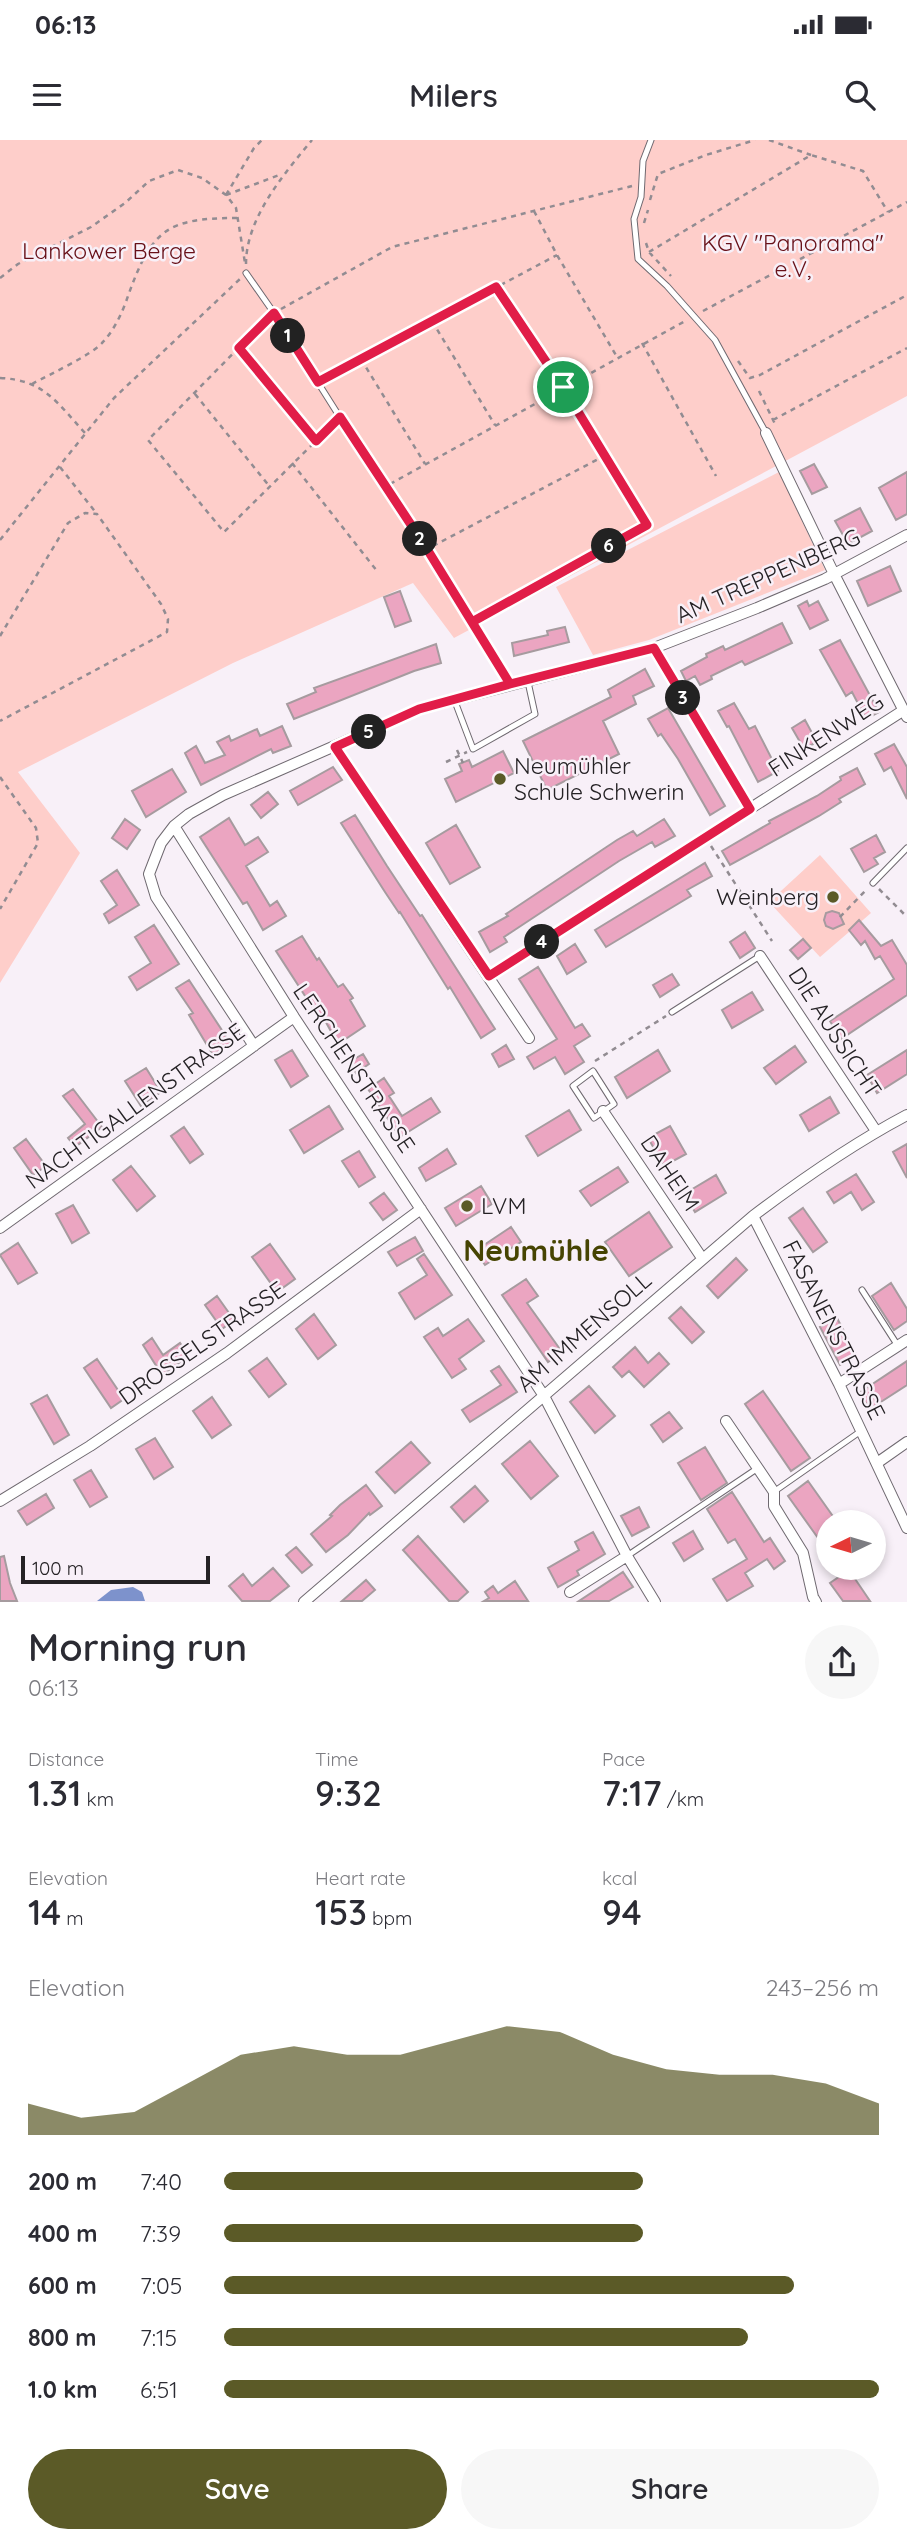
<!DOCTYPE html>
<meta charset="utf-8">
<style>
:root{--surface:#fff;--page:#f7f7f7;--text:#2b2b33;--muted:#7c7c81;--accent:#5b5a27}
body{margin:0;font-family:Quicksand,sans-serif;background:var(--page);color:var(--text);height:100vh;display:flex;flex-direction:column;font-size:26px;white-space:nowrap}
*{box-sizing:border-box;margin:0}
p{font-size:23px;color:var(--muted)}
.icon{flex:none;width:38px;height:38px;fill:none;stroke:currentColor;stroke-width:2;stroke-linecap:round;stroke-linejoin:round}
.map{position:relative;height:1462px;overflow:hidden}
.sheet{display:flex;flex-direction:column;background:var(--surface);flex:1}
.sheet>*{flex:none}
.needle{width:46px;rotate:265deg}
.tools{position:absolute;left:816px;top:1370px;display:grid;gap:14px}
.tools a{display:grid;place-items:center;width:70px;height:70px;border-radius:50%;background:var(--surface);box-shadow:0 4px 10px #0003;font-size:35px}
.scale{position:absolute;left:21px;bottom:18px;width:189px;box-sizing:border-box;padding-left:7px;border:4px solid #252225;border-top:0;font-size:19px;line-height:24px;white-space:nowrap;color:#252225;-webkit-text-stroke:5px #f8f0f8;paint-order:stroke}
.pin{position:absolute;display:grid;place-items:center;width:60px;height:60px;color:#fff;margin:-30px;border:4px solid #fff;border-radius:50%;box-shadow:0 2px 7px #0007}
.km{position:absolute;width:35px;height:35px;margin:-18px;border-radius:50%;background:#222;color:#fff;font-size:19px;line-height:35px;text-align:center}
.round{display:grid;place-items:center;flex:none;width:74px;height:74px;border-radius:37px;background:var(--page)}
.head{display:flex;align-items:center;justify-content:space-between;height:119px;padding:0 28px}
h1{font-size:38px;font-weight:600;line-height:52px}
.metrics{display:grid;grid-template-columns:repeat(3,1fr);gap:10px;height:119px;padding:7px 28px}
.metrics div{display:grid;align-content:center}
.metrics b{font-size:35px;font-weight:600}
.metrics small{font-size:19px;font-weight:400}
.metrics p{font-size:19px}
.chart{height:196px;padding:14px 28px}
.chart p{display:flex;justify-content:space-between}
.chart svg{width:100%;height:126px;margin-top:7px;fill:var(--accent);opacity:.7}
.button{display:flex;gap:14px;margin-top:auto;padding:14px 28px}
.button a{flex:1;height:80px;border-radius:42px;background:var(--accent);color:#fff;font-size:28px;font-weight:600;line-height:80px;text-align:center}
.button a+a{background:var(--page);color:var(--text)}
ul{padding:0 28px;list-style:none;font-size:23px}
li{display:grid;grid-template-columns:112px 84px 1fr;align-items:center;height:52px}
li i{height:18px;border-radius:9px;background:var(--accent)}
.status{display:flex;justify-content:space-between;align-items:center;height:49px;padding:0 35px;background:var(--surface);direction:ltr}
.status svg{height:19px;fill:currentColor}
header{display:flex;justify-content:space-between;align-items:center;height:91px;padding:0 28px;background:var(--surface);font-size:32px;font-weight:600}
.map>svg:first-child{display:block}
</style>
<div class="status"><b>06:13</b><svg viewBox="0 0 49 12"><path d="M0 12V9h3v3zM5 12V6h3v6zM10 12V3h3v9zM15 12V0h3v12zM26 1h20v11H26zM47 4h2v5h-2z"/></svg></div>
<header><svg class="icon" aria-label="menu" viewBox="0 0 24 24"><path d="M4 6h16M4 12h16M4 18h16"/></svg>Milers<svg class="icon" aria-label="search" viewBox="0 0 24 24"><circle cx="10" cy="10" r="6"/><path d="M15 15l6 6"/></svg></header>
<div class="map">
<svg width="907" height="1462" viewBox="0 0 907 1462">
<rect width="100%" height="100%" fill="#f8f0f8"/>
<path fill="#fececa" d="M0,0H907V256L454,498L413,443L233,523L18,632L80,713L0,843Z
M779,332L825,430L649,500L593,515L556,447Z
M820,715L871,773L820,817L769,762Z"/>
<path fill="#7d92cc" d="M133,1447L142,1452L145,1461H97L111,1450Z"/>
<path fill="#eba5c1" stroke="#a69b9f" stroke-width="2" d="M814,324L827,347L812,354L800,331Z
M907,332V374L896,380L879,348Z
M860,368L872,391L848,404L835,381Z
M890,426L901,451L868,466L857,441Z
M400,451L411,481L395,487L384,457Z
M807,461L809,466L818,461L828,480L810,489L798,466Z
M782,483L792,503L745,525L742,521L711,536L712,539L700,545L695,536L686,541L681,531L707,517L706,514L723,506L725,510Z
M565,487L569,502L514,516L512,503L548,495L547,491Z
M840,500L879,572L866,579L852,552L846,556L820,510Z
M436,504L441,523L414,531L294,579L287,564L316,552L314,548Z
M645,529L654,546L633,556L636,564L603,581L619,614L547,650L523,601L611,557L608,550Z
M734,563L749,589L755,586L778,631L758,642L729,586L727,587L718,571Z
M668,568L725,666L710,675L678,619L661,594L658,596L648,579Z
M805,580L817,602L804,609L792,588Z
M282,586L291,606L273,613L271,609L201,645L185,613L196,606L205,623L225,615L217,602L229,596L231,601L257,589L260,596Z
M894,604L907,627V659L891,627L884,631L875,614Z
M503,611L514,633L456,662L445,639L462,631L459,624L469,620L472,627Z
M333,627L342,640L298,665L290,651Z
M857,628L865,644L839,659L841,662L819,676L730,725L722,711L770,683L769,681L817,656L841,640L840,637Z
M172,629L186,652L146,677L132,651Z
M268,652L278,664L261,678L251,665Z
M355,675L387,726L420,776L422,775L495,889L481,898L450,847L448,849L400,772L399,773L385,752L341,683Z
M229,678L245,705L258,697L268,712L246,726L270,766L277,761L286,776L263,790L247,762L243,764L200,697Z
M125,679L140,690L127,709L112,698Z
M664,679L675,696L655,707L652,702L619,721L504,797L507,802L490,812L479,792L508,776L506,774L617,700L633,691L637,696Z
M456,685L480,727L450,744L426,703Z
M876,695L885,712L874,718L878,724L864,732L851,709Z
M705,723L712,736L687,750L691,756L606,807L595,790Z
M117,730L139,765L109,783L104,774L117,765L101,741Z
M832,771L839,773L844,784L833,789L826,786L824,780L826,773Z
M859,780L881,806L892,800L907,825V855L841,899L830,881L894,839L880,816L875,819L865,801L861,805L849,790Z
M154,785L179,824L137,850L129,837L151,823L135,797Z
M745,792L755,808L740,818L730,802Z
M302,796L317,820L319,818L338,847L343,844L353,858L350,860L365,886L338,904L323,877L320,879L276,811Z
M803,799L811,808L798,819L790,810Z
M575,804L586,822L567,834L557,816Z
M538,827L575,888L582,884L590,896L574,906L584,922L565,934L555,917L534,929L527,917L557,899L519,839Z
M672,834L679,845L660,857L653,845Z
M189,840L231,904L213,915L189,875L193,873L176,848Z
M752,852L763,870L732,888L722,870Z
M506,905L514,919L499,927L492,914Z
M795,906L806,922L776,944L764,928Z
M292,910L308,936L291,947L275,920Z
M658,910L670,931L627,958L615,937Z
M907,910V934L877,953L867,935Z
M363,914L369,924L356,933L349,922Z
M146,928L161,952L141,966L125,941Z
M384,938L394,953L389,956L402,976L431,958L440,972L400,997L368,949Z
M73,949L102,987L75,1007L68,998L85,984L63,956Z
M830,957L839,973L809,991L800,975Z
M329,966L343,989L304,1013L290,990Z
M569,970L581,990L538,1016L526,996Z
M670,986L686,1014L664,1026L648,998Z
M184,987L203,1014L190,1023L171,996Z
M26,999L46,1026L33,1035L14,1008Z
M907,1004V1038L893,1012Z
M447,1009L456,1024L426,1041L419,1028Z
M359,1011L375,1037L359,1047L342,1021Z
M131,1026L155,1056L137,1071L113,1040Z
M618,1027L628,1042L591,1066L580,1051Z
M856,1034L874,1062L862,1070L851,1052L834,1063L827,1052Z
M716,1035L726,1053L695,1072L684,1054Z
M481,1046L492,1064L456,1086L445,1068Z
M384,1053L397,1070L383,1080L370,1063Z
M73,1065L89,1093L72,1103L56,1074Z
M803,1068L827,1102L813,1112L789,1078Z
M649,1072L672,1107L629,1136L605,1102Z
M511,1087L521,1102L485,1125L475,1111Z
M415,1097L423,1111L397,1126L388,1112Z
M18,1103L37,1133L18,1144L0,1115Z
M270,1104L295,1139L277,1152L252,1117Z
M424,1114L452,1155L415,1179L399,1153L427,1135L417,1119Z
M736,1118L747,1130L718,1158L707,1146Z
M526,1139L538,1156L527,1163L562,1212L548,1222L502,1155Z
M891,1143L907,1169V1181L894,1190L872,1156Z
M217,1156L234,1180L222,1189L205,1165Z
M681,1167L704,1192L692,1203L669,1178Z
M314,1174L336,1205L318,1219L296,1189Z
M837,1178L857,1216L840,1225L820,1187Z
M468,1179L484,1201L459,1219L466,1229L452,1238L424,1197L438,1188L443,1196Z
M152,1198L163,1215L180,1203L189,1216L162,1235L143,1205Z
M635,1207L648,1223L659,1213L669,1224L644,1247L629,1231L622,1237L613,1227Z
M267,1218L286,1244L269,1257L249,1231Z
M97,1219L124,1259L111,1268L84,1228Z
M907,1221V1245L870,1269L859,1253Z
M499,1226L517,1252L470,1282L462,1270L501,1245L491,1231Z
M589,1246L615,1276L595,1293L570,1262Z
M763,1251L810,1318L791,1331L745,1264Z
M47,1255L69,1295L54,1304L31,1264Z
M212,1257L231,1285L212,1298L193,1271Z
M669,1272L682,1288L663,1302L651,1285Z
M155,1298L173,1327L154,1339L136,1309Z
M530,1301L558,1336L531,1359L502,1324Z
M411,1302L430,1323L395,1353L376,1332Z
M705,1307L727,1343L701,1360L678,1323Z
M91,1330L107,1357L90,1367L74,1340Z
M808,1341L837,1382H828V1412L788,1356Z
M366,1345L382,1366L370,1375L369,1373L348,1395L326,1412L311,1394L332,1376L330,1375L340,1365Z
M475,1346L488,1361L464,1382L451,1367Z
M732,1352L764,1402L770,1398L785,1421L774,1429L767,1419L745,1433L753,1446L727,1461L713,1439L747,1419L735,1399L728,1403L707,1369Z
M46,1354L54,1368L27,1385L18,1371Z
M639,1367L649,1387L632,1396L621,1376Z
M693,1391L703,1409L684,1421L673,1403Z
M593,1392L605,1414L577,1431L579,1435L558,1447L548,1428L579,1410L575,1402Z
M418,1396L468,1452L458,1461H449L403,1410Z
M296,1407L312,1425L302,1433L286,1415Z
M4,1416L10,1443L17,1461H0V1417Z
M273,1428L289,1446L270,1461H242L229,1446L243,1434L252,1446Z
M849,1430L870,1461H843L830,1443Z
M623,1432L633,1447L609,1461H579Z
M366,1440L375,1450L362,1461H342Z
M515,1441L528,1461H484L489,1458L485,1452L493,1446L498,1453Z"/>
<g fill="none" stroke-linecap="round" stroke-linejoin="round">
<g stroke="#6f6970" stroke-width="7">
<path id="lane" d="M651,0L643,21L641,57L634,79L638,119L667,146L715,200L766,293
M246,133L274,173L384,347L427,409L510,544
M454,559L473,609L535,574L528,542
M873,743L907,708
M672,872L760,816
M593,931L614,964L594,978L573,946Z
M862,1150L898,1206
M775,1351L861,1291
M627,1416L758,1328"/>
</g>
<g stroke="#6f6970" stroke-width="12">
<path id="street" d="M766,293L834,434L907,577
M654,508L750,669
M335,607L529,898
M174,686L294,877L544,1256L627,1416L655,1462
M760,816L876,991
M489,836L904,570
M254,906L156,757L149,734L161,703L174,686L189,674L223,655L419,569L654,508L757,468L825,439L907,395
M603,971L702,1118
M753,1076L839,1244L907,1388
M0,1088L294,877
M839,1244L907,1200
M726,1281L774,1352V1366L803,1413L813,1457L816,1462
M877,1323L907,1302
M0,1361L90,1306L227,1213L421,1069
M570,1452L627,1416
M304,1462L753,1076C802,1039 852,1004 907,975"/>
</g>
<path stroke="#928c92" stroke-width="2.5" stroke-dasharray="5 5" stroke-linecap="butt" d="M769,0L811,15
M226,55L254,8L262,0
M226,55L282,34
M650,60L658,34L706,15L755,0
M534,71L557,115L617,217
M644,83L648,70
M646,103L649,112L671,136
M649,112L811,15L863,31L888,72
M246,124C246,78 284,34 312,0
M0,138L18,124L91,87L125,63L149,41L178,30L202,38L226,55L236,68L245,123
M281,169L392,107L632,46
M703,171L907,62
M267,179L148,300L224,392L335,282
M432,181L495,285
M642,203L716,336
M240,210L316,301
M361,219L425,324
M738,221L750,238L760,235L907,155
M0,238C45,240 57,263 86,294
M324,239L557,115
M32,244C50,234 90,216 102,203C114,191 123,171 128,156C152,89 167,78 238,78
M759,251L776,286
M195,254L270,347
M773,280L907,208
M292,323L377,431
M60,327L97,374
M390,344L687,180
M0,400L114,258L240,139
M433,406L606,315
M481,478L647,385L563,247L496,147
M0,496L68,383L85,373L97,374L161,464L168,479L167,492L0,581
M457,610L463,623
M446,622L467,612
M0,637L36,688L38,703L0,769
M711,706L772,801
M879,749L907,777
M840,777L867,749
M595,921L666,876"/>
<use href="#lane" stroke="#fff" stroke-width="5"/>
<use href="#street" stroke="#fff" stroke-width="10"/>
</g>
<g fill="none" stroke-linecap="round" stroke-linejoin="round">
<g stroke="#fff" stroke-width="14">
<path id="route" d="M563,247L496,147L318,242L274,173L239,208L316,301L340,277L427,409L510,544L654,508L750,669L489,836L335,607L419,569L510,544L472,482L647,385L563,247"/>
</g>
<use href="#route" stroke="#e11d48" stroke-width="9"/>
</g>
<g fill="#5b5a27" stroke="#f8f0f8" stroke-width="2.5">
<circle cx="500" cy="639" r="7"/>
<circle cx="833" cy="757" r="7"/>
<circle cx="467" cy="1066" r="7"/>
</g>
<g text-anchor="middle" stroke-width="5" stroke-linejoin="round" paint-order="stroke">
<g font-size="23" fill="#681018" stroke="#f8f0f8">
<text x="793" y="111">KGV "Panorama"<tspan x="793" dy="26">e.V,</tspan></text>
<text x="109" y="119">Lankower Berge</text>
</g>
<g font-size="23" fill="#252225" stroke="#f8f0f8">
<text transform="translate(768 436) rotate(-24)" y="8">AM TREPPENBERG</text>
<text transform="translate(826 595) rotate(-33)" y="8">FINKENWEG</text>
<text transform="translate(835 892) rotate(57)" y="8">DIE AUSSICHT</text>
<text transform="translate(354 928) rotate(56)" y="8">LERCHENSTRASSE</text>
<text transform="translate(135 966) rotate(-36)" y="8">NACHTIGALLENSTRASSE</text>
<text transform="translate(670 1033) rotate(56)" y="8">DAHEIM</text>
<text transform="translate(834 1190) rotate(63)" y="8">FASANENSTRASSE</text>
<text transform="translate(584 1192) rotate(-41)" y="8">AM IMMENSOLL</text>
<text transform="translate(202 1203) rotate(-35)" y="8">DROSSELSTRASSE</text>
</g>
<g font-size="23" fill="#252225" stroke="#f8f0f8" text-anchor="start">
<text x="514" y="634">Neumühler<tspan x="514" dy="26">Schule Schwerin</tspan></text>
<text x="819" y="765" text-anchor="end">Weinberg</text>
<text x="481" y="1074">LVM</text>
</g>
<g font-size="30" font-weight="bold" fill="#464402" stroke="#f8f0f8">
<text x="536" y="1121">Neumühle</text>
</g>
</g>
</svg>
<div class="tools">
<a><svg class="needle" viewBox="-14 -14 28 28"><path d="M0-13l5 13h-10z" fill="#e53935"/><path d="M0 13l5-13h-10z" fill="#7c7c81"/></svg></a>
</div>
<div class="scale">100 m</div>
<div class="pin" style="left:563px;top:247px;background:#1e9e55"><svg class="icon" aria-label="arrive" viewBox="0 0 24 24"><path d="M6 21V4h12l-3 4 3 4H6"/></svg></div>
<b class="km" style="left:288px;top:196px">1</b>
<b class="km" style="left:420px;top:399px">2</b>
<b class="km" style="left:683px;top:558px">3</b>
<b class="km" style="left:542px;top:802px">4</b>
<b class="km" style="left:369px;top:592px">5</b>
<b class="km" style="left:609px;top:406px">6</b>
</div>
<section class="sheet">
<div class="head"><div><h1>Morning run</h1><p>06:13</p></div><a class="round"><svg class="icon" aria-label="share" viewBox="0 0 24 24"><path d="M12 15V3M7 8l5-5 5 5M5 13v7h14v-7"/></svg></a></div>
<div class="metrics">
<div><p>Distance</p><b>1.31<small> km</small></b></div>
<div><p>Time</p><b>9:32</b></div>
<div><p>Pace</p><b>7:17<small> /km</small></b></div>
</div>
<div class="metrics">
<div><p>Elevation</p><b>14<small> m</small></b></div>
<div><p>Heart rate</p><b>153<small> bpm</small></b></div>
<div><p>kcal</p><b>94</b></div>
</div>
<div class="chart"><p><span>Elevation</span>243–256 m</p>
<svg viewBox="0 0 160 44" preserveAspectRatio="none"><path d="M0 44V33L10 38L20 36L30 26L40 16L50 13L60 16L70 16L80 11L90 6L100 8L110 16L120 21L130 23L140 23L150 26L160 33V44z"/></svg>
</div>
<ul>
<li><b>200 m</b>7:40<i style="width:64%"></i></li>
<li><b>400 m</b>7:39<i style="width:64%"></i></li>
<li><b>600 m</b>7:05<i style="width:87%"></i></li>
<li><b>800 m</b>7:15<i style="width:80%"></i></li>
<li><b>1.0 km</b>6:51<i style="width:100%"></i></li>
</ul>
<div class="button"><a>Save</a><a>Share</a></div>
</section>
